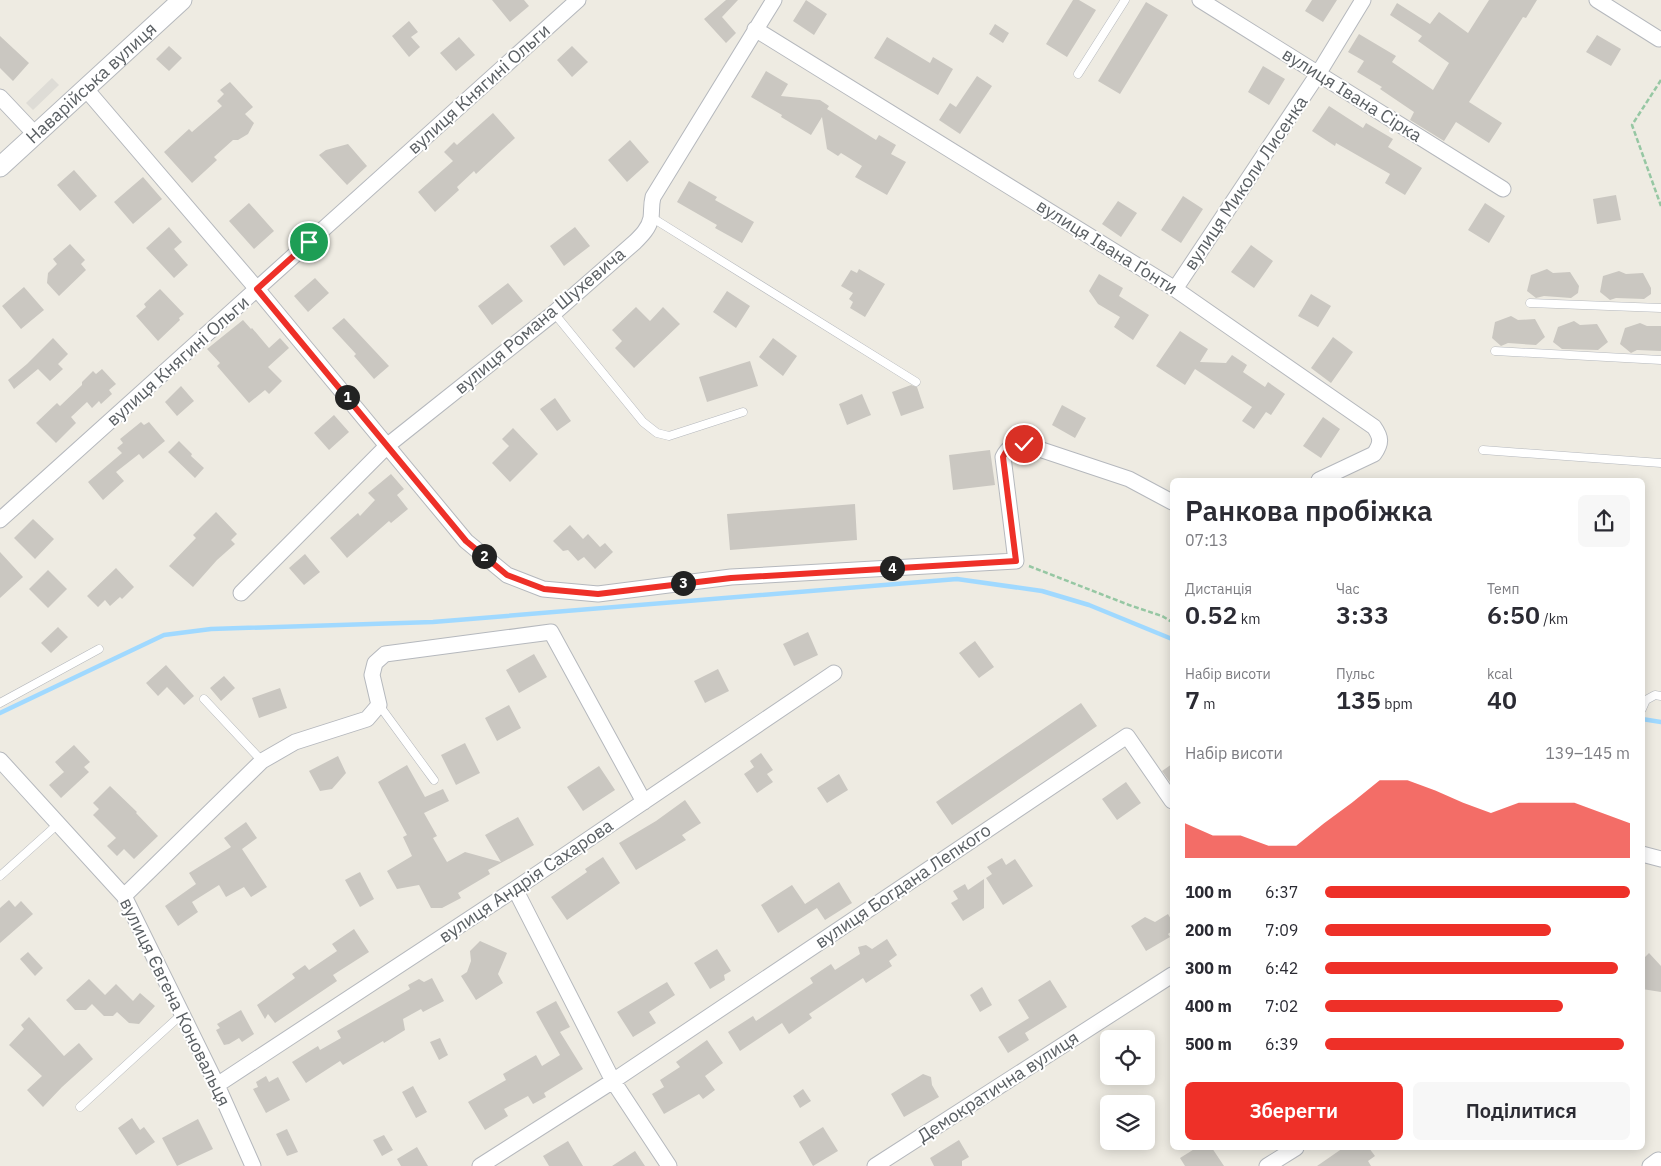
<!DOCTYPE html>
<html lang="uk">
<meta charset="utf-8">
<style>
:root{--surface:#fff;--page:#f7f7f7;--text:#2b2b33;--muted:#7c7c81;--accent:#ee3028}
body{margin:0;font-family:"IBM Plex Sans",sans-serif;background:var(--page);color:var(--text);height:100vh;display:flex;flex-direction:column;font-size:19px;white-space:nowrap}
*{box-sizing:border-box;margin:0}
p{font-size:16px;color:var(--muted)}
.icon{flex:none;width:28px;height:28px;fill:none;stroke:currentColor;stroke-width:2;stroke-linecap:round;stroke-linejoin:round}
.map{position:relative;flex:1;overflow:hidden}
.panel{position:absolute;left:1170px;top:478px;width:475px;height:672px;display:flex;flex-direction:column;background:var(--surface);border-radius:8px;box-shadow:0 2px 12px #0003}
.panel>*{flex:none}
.fabs{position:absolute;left:1100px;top:1030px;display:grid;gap:10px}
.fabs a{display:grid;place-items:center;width:55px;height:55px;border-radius:8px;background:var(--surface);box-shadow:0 2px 12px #0003;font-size:25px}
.pin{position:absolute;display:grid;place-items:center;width:42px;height:42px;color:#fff;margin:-21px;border:2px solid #fff;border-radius:50%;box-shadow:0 1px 5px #0007}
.km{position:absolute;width:25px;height:25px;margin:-12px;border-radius:50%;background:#222;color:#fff;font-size:14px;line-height:25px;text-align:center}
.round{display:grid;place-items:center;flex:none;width:52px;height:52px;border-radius:8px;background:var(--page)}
.overview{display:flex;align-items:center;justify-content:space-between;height:85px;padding:0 15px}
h1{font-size:28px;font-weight:600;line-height:38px}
.metrics{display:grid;grid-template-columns:repeat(3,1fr);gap:8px;height:85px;padding:5px 15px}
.metrics div{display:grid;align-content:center}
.metrics b{font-size:25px;font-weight:600}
.metrics small{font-size:14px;font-weight:400}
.metrics p{font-size:14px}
.chart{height:140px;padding:10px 15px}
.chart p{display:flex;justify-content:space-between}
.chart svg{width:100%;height:90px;margin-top:5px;fill:var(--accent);opacity:.7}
.cta{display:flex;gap:10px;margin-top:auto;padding:10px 15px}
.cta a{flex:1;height:58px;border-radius:8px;background:var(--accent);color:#fff;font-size:20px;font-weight:600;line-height:58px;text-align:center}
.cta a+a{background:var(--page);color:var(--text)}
ul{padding:0 15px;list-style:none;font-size:16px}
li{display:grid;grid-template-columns:80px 60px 1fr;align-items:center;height:38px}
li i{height:12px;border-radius:6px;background:var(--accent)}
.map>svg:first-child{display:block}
</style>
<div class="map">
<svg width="1661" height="1166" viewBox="0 0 1661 1166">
<rect width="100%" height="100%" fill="#eeebe2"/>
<path fill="#dedcd6" d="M52,78L59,85L33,110L26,103Z"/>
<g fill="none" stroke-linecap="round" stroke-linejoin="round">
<path stroke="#a0d9ff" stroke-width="4.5" d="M0,713L164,635L211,629L433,622L957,579L1042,591L1089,605L1172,639
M1642,719L1661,722"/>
</g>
<path fill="#cac7c1" d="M492,0H524L529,6L510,22Z
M726,0H738L722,17L736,33L726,43L704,19Z
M806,0L827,14L814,35L793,21Z
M1073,0H1079L1096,10L1067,57L1046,44Z
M1312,0H1337L1323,22L1305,11Z
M1489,0H1537L1526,18L1523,17L1469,102L1502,123L1489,143L1456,122L1444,141L1410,120L1414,112L1380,89L1382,87L1357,72L1364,61L1348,52L1359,34L1396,56L1392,62L1433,90L1449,63L1418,41L1422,36L1390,15L1397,3L1430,24L1439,12L1468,33Z
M1146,2L1168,15L1120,94L1098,81Z
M409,21L418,32L411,37L420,47L409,57L392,36Z
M995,24L1009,33L1003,43L989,34Z
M1597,35L1621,49L1611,66L1586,52Z
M0,36L29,63L13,81L0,68Z
M459,37L475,55L456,71L440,53Z
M887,37L930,63L933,57L953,69L938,95L874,58Z
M169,46L182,58L169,71L156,59Z
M572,46L588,62L572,77L557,60Z
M1263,66L1285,79L1269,105L1248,92Z
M766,71L788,84L781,96L820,100L829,106L827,109L876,140L879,135L896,145L891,154L906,162L887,195L855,177L862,166L841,153L838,156L827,149L822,117L811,135L781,117L782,115L751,97Z
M977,76L992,86L960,134L939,120L950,103L956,107Z
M230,82L253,107L245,114L254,123L248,134L238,140H233L214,157L217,160L192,183L164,152L189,129L192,132L222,106L217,101L224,94L220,90Z
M1329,106L1363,128L1366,123L1393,139L1388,147L1422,168L1405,195L1385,183L1390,174L1336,143L1335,146L1312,131Z
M493,113L515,138L476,174L474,171L457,187L459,190L435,212L418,192L453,161L444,152L454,142L457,145Z
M630,140L649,162L627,182L608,160Z
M348,144L367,166L347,185L319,155L326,150Z
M74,170L97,196L80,211L57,185Z
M143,177L162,199L133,224L114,202Z
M689,181L717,197L715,200L754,222L742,243L715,228L717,225L677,202Z
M1616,195L1621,220L1597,224L1593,199Z
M1183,196L1203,209L1181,243L1161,230Z
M1118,201L1137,213L1121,237L1102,224Z
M249,203L274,231L254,249L229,221Z
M1485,203L1505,216L1489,243L1468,230Z
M169,227L182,242L174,249L188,265L174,278L146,248Z
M575,227L590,246L564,266L550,246Z
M70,244L85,260L81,264L86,270L59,296L47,283L48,273L57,264L53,259Z
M1251,245L1273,261L1254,288L1231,272Z
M859,269L885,284L865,317L850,308L853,302L849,299L853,293L841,286L851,270L857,273Z
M1547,269L1553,273L1570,272L1579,286L1578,293L1571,298L1544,296L1536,298L1527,291L1531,275Z
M1619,271L1626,274L1643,273L1651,288V294L1644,299L1616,298L1610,300L1600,292L1603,276Z
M1099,274L1123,288L1119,296L1149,315L1133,340L1114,327L1120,317L1098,304L1089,291Z
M315,278L329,293L308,312L294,296Z
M508,283L523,301L492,325L478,306Z
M24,287L44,310L21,329L2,306Z
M160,289L184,314L179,318L180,320L158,341L136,316L146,307L144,304Z
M727,291L750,306L736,328L713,312Z
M1311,294L1331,306L1318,327L1298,316Z
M636,307L650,321L663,307L680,324L634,368L615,348L622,341L612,330Z
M1511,316L1518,320L1535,319L1545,337L1536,345L1508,343L1501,346L1492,338L1495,322Z
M344,318L389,366L374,379L354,356L356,354L332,328Z
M243,320L251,329L252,328L269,348L280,338L289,348L268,367L282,381L269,394L265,390L249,403L217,366L220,363L207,349Z
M1574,321L1580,325L1597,324L1608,342L1598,350L1562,349L1553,342L1558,327Z
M1640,323L1647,326H1661V351L1637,350L1631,353L1620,344L1625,328Z
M1180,331L1208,349L1200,362L1226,363L1232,355L1247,365L1243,372L1265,387L1268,382L1285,394L1271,415L1266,412L1254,429L1242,421L1252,407L1195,369L1185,385L1156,366Z
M1333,337L1353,352L1331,383L1311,368Z
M53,338L68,354L58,364L63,369L50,381L38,369L14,389L8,380L27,364Z
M773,338L797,356L783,376L759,357Z
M750,361L758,386L707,402L699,377Z
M102,369L116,384L109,390L112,394L101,404L99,401L92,408L87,402L71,417L76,423L56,443L36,423L57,403L60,406L82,385V382L93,371L96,374Z
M911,385L917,387L924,408L901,416L892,392Z
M181,386L194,401L177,416L165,402Z
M862,394L871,415L847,425L839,404Z
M555,398L571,421L557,431L540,409Z
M1062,405L1086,418L1075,438L1052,425Z
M334,415L349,432L329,450L314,433Z
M1323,417L1340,429L1321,458L1303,446Z
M141,422L144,425L149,422L165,441L143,459L139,454L116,472L124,481L103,500L88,482L122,453L117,448L123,443L120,439Z
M513,428L538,454L510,482L492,463L509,446L502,439Z
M179,441L192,454L191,456L204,468L195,478L168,452Z
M990,450L995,485L953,490L949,455Z
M391,474L404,489L397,495L408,509L391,523L389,521L347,558L330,538L358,513L360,516L375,500L368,493Z
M855,504L857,540L730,550L727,514Z
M216,512L237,534L231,540L235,544L217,560L193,587L169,566L196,538L193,535Z
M33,519L54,539L35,559L14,538Z
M570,525L583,539L588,534L600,547L605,543L613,552L595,569L584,557L578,561L568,550L563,551L553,541Z
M0,552L23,577L0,598Z
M305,554L320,572L304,585L289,568Z
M116,568L134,587L122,599L120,597L110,606L105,600L98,607L87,596Z
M48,570L67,589L48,608L29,589Z
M58,627L68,637L51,653L41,643Z
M808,632L818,655L794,666L783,644Z
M975,641L994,667L979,678L959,653Z
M534,654L547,677L519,693L506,670Z
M166,665L194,696L184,705L167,687L158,696L146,683Z
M718,669L729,691L705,703L694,681Z
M224,676L235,688L221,701L210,688Z
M280,688L287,708L259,718L252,698Z
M1081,703L1097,726L952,825L936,802Z
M509,705L521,728L497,741L485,718Z
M465,743L480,773L456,785L441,755Z
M74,745L90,762L84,767L89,772L61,798L49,785L64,772L55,762Z
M761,753L773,770L767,774L773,782L757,793L744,774L754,767L750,761Z
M338,756L346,773L332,789L320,791L309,771Z
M1172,764V785L1162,771Z
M407,765L425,797L443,789L449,801L424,813L437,836L433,838L447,862L465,852L501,862L485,835L518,817L534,845L488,870L490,874L458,893L461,898L442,908H431L419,885L397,889L387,871L412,856L403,837L407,835L378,782Z
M599,766L615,790L583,811L567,787Z
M839,774L848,790L827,803L817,788Z
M1126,782L1141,803L1117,820L1102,799Z
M110,786L137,812L136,813L158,836L134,859L124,849L117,856L107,846L116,838L93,815L99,809L93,803Z
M685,800L701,823L682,835L686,840L636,870L619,843L656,821Z
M246,822L257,838L242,849L267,887L251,897L244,887L226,897L219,885L192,902L198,912L178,926L165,906L196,884L189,873L231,847L224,838Z
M603,857L620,883L567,920L551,897L587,872L585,869Z
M1002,858L1006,865L1015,859L1033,886L1003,905L986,878L992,874L987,867Z
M360,872L374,899L360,907L345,880Z
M984,879V908L963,921L951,903L958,899L953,891L965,884L968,890Z
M839,882L852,903L825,920L817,908L778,933L761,905L792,885L805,904Z
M9,900L15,907L21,901L33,914L0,943V908Z
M1168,914L1172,921V931L1168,934L1170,937L1146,951L1131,926L1145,917L1155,922Z
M354,929L369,952L333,975L337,981L275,1023L268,1014L265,1019L257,1005L295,978L292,974L305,965L309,970L337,951L332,944Z
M887,939L897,955L889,961L892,966L866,983L863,978L809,1014L812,1018L789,1034L782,1023L740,1051L728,1032L753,1016L756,1021L813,983L810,978L831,964L835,970L860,954L858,947L866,945L872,949Z
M480,941L507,953L498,974L503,983L476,1000L461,976L467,972L471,961L470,951Z
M717,949L731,971L724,975L725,980L710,989L694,963Z
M28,952L43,968L35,976L20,959Z
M1649,953L1661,966V992L1642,989V960Z
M432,978L444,1001L423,1012L421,1009L403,1019L405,1030L384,1043L383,1041L343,1065L340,1061L306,1083L292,1062L318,1046L320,1050L341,1038L337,1031L410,989L408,985L419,979L424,982Z
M89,979L105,995L116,984L133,1001L140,993L155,1006L139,1024L129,1023L117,1012L113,1016H104L92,1004L86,1010H75L66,1000Z
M1050,980L1067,1007L1025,1033L1029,1040L1008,1053L998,1037L1029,1018L1018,1000Z
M667,982L675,995L649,1012L656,1023L633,1037L617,1012Z
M982,987L992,1005L980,1012L970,995Z
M556,1001L570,1027L560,1032L583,1069L544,1093L546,1097L533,1104L528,1096L504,1109L508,1116L485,1130L468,1102L506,1080L503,1074L536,1055L542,1066L560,1055L536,1012Z
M241,1010L254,1034L242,1042L239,1038L229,1044L224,1045L216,1030L220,1028L217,1024Z
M29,1017L64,1056L79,1043L93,1059L62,1087L43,1107L27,1090L42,1076L9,1045L24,1029L21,1025Z
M440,1038L448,1055L439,1060L430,1042Z
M707,1040L723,1063L705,1076L715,1090L703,1099L699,1094L664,1114L652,1094L664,1087L660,1080L680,1067L676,1062Z
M923,1074L931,1077L932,1085L939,1097L904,1117L891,1094Z
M266,1076L269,1082L278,1077L290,1100L266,1113L253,1089L258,1087L256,1082Z
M413,1086L427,1112L416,1118L402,1092Z
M803,1089L811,1101L800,1108L793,1096Z
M132,1118L140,1130L144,1127L155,1142L136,1155L118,1128Z
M198,1119L213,1149L177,1166L162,1138Z
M823,1127L838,1151L813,1166L799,1142Z
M287,1129L298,1152L287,1156L276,1134Z
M384,1135L393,1150L382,1156L373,1140Z
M959,1140L969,1157L962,1161V1166H934L930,1158Z
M568,1141L583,1166H549L543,1156Z
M417,1147L428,1166H401L397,1159Z
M1196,1148H1212L1224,1166H1185L1180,1158Z
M1343,1148H1369L1375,1156L1368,1161L1371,1166H1317Z
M635,1151L645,1166H612Z"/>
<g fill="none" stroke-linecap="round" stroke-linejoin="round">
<g stroke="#b5b8bd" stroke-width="9">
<path id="service" d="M1078,74L1125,0
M651,217L916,382
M1530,303L1661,308
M554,313L643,422L657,433L669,436L743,412
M1495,351L1661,360
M1483,450L1661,463
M204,699L262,761
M0,703L99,649
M379,705L434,780
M1642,709L1646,700L1655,695L1661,696
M0,876L58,824
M80,1107L182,1014"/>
</g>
<g stroke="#b5b8bd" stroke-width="17">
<path id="minor" d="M1200,0L1503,189
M1597,0L1659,39
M755,29L1175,289L1374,427C1381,437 1382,443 1374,454L1319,480
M85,88L257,289L466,541L507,575L543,589L598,594L731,577L1016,561L1003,457C1008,447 1013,445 1024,444L1129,479L1172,502
M0,97L35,134
M1175,289L1318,74L1363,0
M0,520L578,0
M241,593L388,445L554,313L635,242C642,235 649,228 651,218C652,210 651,205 653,197L774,0
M0,760L124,896L217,1085L253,1166
M1642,854L1661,859
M515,889L613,1081L669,1166
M124,896L262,761L295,742L367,719L379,705L372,675L375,663L385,654L551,632L644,802
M217,1085L515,889L834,673
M480,1166L613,1081L1127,736L1172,801
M875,1166L1172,975
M1267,1166L1296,1148
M1650,1166L1658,1160"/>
</g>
<g stroke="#b5b8bd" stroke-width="21">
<g id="tertiary">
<path id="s1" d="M0,167L182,0"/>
</g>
</g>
<path stroke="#96c7a3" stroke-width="2.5" stroke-dasharray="5 2.5" stroke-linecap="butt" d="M1661,80L1632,125L1661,206
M1029,566L1129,605L1162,616L1172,622"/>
<use href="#service" stroke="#fff" stroke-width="8"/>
<use href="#minor" stroke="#fff" stroke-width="15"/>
<use href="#tertiary" stroke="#fff" stroke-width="19"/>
</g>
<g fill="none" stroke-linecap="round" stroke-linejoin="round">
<g stroke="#fff" stroke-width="10">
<path id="route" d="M309,242L257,289L466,541L507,575L544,589L598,594L731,578L1016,561L1003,457C1008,447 1013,445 1024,444"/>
</g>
<use href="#route" stroke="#ee3028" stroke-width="6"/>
</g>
<g text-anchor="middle" stroke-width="4" stroke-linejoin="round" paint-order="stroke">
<g font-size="18" fill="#5a5f63" stroke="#fff">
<text dy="6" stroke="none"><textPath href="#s1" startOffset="124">Наварійська вулиця</textPath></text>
<text transform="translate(479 89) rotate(-42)" y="6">вулиця Княгині Ольги</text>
<text transform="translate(1352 95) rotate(32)" y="6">вулиця Івана Сірка</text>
<text transform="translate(1246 183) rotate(-56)" y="6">вулиця Миколи Лисенка</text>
<text transform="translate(1107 247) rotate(32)" y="6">вулиця Івана Ґонти</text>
<text transform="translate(540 321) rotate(-40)" y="6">вулиця Романа Шухевича</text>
<text transform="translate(178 361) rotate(-42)" y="6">вулиця Княгині Ольги</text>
<text transform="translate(526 881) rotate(-34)" y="6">вулиця Андрія Сахарова</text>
<text transform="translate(903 886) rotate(-34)" y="6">вулиця Богдана Лепкого</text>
<text transform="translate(175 1002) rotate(64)" y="6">вулиця Євгена Коновальця</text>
<text transform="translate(998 1087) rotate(-33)" y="6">Демократична вулиця</text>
</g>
</g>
</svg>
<div class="fabs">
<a><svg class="icon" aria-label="locate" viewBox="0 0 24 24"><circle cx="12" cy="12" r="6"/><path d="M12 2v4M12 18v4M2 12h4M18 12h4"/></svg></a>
<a><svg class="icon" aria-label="layers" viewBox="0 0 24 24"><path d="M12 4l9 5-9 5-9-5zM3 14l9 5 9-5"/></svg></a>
</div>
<div class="pin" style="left:309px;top:242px;background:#1e9e55"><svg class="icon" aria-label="arrive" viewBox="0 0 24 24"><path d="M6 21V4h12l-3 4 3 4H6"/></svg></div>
<div class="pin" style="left:1024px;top:444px;background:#d93025"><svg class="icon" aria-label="check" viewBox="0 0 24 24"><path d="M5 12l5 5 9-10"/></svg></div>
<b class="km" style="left:347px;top:397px">1</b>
<b class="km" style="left:484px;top:556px">2</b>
<b class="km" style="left:683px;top:583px">3</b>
<b class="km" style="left:892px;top:568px">4</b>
<section class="panel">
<div class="overview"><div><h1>Ранкова пробіжка</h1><p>07:13</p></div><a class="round"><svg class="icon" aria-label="share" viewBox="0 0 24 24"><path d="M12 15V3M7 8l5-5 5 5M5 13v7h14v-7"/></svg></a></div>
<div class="metrics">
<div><p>Дистанція</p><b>0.52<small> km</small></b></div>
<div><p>Час</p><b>3:33</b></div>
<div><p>Темп</p><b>6:50<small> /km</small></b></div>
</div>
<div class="metrics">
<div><p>Набір висоти</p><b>7<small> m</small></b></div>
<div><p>Пульс</p><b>135<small> bpm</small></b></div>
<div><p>kcal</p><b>40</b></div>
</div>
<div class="chart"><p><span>Набір висоти</span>139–145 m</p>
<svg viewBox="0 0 160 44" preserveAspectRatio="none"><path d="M0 44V27L10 33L20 33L30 38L40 38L50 27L60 17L70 6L80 6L90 11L100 17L110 22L120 17L130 17L140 17L150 22L160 27V44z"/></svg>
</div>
<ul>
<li><b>100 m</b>6:37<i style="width:100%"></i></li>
<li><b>200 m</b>7:09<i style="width:74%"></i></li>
<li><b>300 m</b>6:42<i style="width:96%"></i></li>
<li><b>400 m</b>7:02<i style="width:78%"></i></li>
<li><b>500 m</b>6:39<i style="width:98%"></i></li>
</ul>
<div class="cta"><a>Зберегти</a><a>Поділитися</a></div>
</section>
</div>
